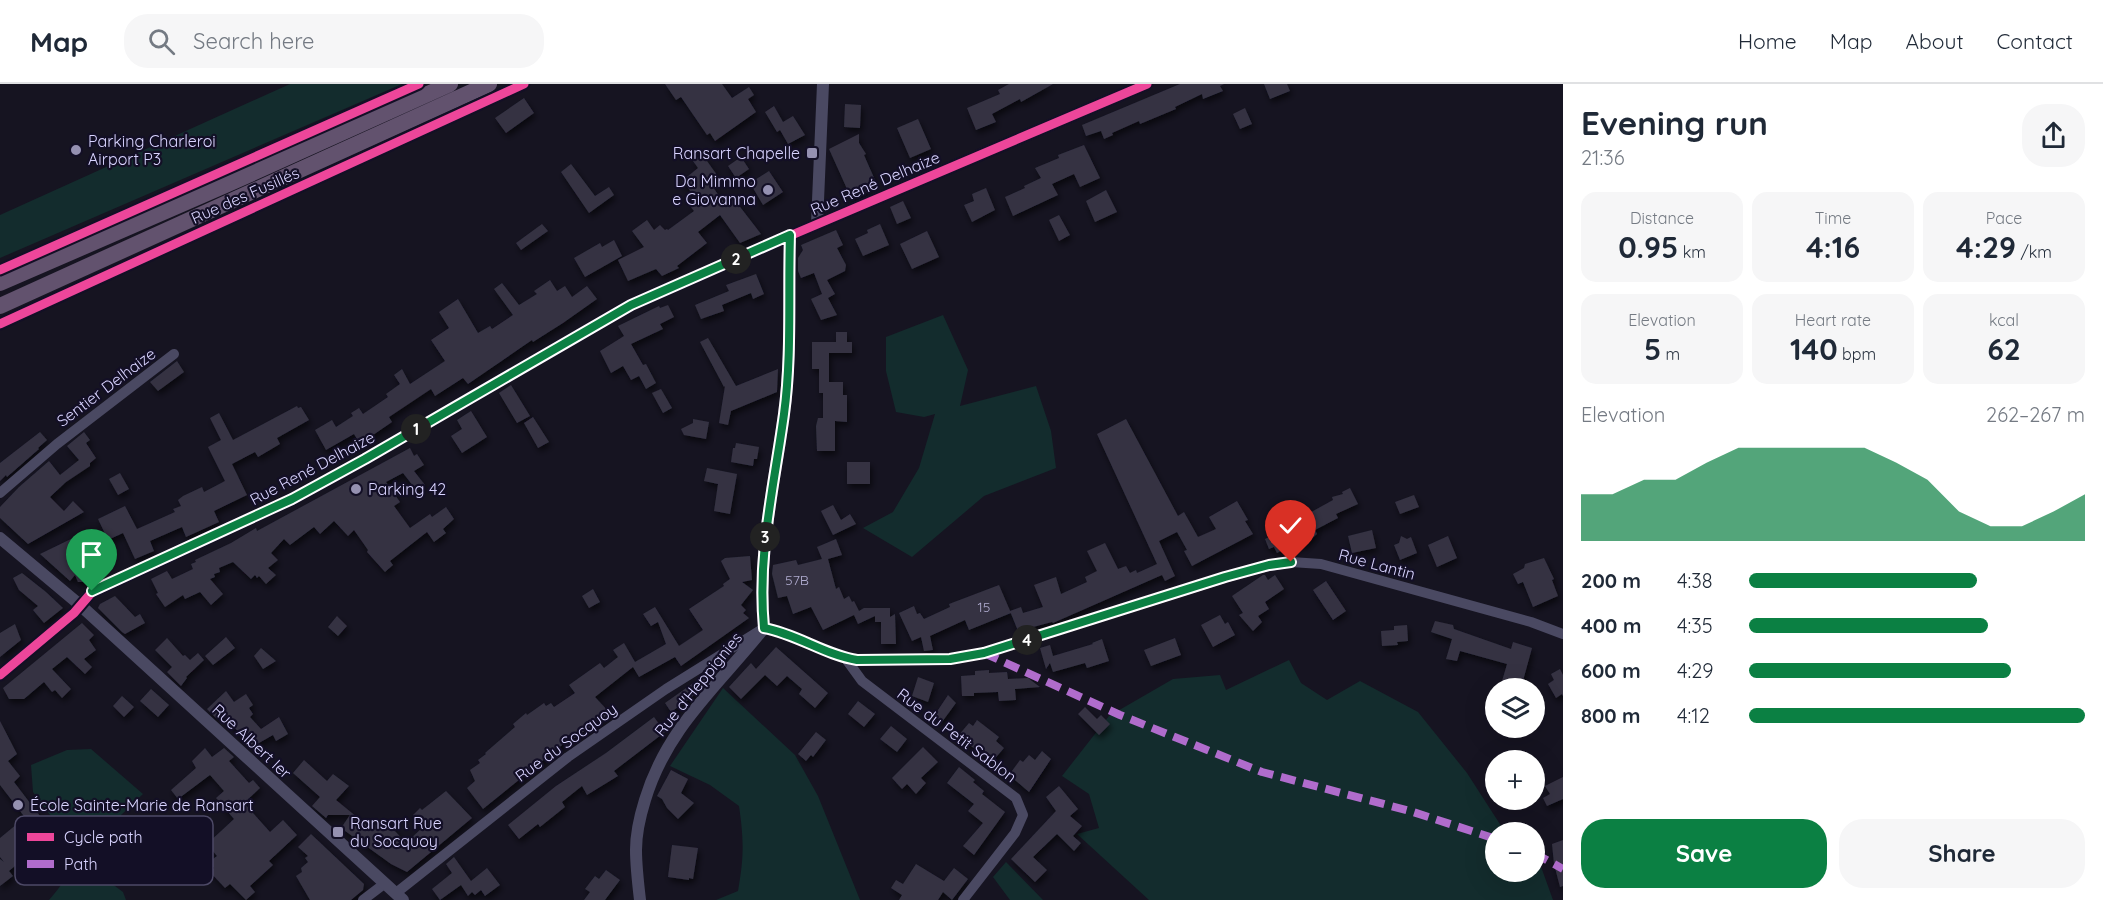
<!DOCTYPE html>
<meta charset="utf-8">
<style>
:root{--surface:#fff;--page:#f6f6f7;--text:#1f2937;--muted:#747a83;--line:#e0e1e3;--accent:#0b8043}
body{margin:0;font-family:Quicksand,sans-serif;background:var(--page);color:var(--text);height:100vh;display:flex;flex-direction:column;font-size:22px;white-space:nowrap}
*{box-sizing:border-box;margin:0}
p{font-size:20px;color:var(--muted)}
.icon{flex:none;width:33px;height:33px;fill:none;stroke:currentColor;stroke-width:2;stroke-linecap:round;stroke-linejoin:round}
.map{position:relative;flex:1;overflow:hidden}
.side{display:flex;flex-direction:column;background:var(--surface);width:540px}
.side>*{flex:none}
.buttons{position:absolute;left:1485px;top:594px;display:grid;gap:12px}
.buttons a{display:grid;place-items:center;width:60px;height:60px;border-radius:50%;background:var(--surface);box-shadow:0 6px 24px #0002;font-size:30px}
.pin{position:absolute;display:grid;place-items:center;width:51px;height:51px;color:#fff;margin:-62px -26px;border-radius:50% 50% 50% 0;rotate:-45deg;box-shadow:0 0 6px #0007}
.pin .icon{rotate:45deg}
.km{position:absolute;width:30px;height:30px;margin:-15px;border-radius:50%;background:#222;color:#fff;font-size:16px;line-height:30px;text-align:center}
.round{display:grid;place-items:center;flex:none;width:63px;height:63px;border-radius:24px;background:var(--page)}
.summary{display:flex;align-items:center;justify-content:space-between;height:102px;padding:0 18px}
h1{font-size:33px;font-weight:700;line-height:45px}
.stats{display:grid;grid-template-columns:repeat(3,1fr);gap:9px;height:102px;padding:6px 18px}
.stats div{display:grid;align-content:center;border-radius:15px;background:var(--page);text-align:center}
.stats b{font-size:30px;font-weight:700}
.stats small{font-size:16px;font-weight:400}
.stats p{font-size:16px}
.chart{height:168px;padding:12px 18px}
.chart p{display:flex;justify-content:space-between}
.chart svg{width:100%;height:108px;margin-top:6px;fill:var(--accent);opacity:.7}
.action{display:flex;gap:12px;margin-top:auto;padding:12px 18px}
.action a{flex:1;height:69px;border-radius:24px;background:var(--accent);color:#fff;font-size:24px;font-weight:700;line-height:69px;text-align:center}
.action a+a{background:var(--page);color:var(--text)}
ul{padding:0 18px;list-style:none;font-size:20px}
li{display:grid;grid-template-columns:96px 72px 1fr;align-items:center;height:45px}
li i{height:15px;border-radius:8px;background:var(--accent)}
header{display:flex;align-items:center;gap:36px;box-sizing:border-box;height:84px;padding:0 30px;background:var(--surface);border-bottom:2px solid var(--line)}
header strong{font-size:28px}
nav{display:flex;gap:33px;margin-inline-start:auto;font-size:21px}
.search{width:420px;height:54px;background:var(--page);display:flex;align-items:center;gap:15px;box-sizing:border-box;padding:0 21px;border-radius:24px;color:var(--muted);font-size:22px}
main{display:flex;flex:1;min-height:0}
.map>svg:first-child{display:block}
</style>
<header>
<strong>Map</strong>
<div class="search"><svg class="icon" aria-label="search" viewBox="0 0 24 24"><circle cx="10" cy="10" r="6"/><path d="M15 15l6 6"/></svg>Search here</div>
<nav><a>Home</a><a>Map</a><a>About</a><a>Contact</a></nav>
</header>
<main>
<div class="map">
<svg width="1563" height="816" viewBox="0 0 1563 816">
<defs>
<filter id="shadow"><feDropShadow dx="2" dy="4" stdDeviation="3" flood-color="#0009"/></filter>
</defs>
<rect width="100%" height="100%" fill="#161421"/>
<path fill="#132c2d" d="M290,0H402L0,174V131Z
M943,231L968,286L960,322L1036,302L1051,347L1056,384L984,412L912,473L863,444L893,428L919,384L935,330L924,333L896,328L886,287V253Z
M1289,576L1301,599L1327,616L1360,597L1418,628L1467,689L1505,748H1496V788H1534L1535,766L1553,816H1149L1077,750L1099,744L1089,710L1062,692L1109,632L1173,595L1220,591L1226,606Z
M723,604L795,671L818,712L860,816H716L738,807C744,773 744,756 739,722L710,701L670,682Z
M91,665L143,710L121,731L117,747L104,776L100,791L123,808L126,816H49C65,798 71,787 74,763L33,708L31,681L67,666Z
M1006,778L1043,816H1010L993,793Z"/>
<path fill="#343243" filter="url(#shadow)" d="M665,0H722L732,14L749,3L754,11L748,15L756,28L715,57L710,49L707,51L681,13L676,16Z
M1009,0H1053L1021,18L1020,15L992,30L996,38L976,46L967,24L1000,10L998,6Z
M1180,0H1224L1220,2L1223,7L1203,15L1202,10L1175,23L1176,25L1140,40L1139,37L1112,49L1113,51L1104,55L1101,47L1086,52L1082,41Z
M1264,0H1287L1290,7L1270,15Z
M524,14L534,29L506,49L495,34Z
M845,20L861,21L860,44L844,43Z
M774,22L783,38L793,32L805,51L788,60L780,46L777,48L765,28Z
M1245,24L1252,40L1240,45L1233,30Z
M918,35L931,65L910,74L897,44Z
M859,50V59L866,70L864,71L875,96L865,101L868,108L852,116L829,65Z
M1084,61L1100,94L1080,103L1074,90L1052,100L1058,111L1013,132L1005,113L1025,104L1024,102L1041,94L1035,84L1059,74L1058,71Z
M702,70L717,91L709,97L717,109L726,121L734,115L761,150L740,159L720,131L698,148L707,159L677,182L679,184L662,192L656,185L628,197L618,176L644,163L632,147L647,136L654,146L660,141L665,146L667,145L668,146L694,127L690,122L698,116L682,97L698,84L693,77Z
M741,73L749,85L736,94L728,82Z
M571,80L595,112L609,103L614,111L589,129L561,88Z
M769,87L783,108L763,121L750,99Z
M986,104L995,126L972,138L964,121L974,117L972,110Z
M1106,106L1117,128L1095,138L1086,117Z
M903,117L911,134L897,140L890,123Z
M1059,131L1070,151L1059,157L1049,136Z
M542,140L548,147L521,166L516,159Z
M880,140L889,161L863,172L855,155L868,149L867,146Z
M836,146L843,161L837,164L846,181L845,187L827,196L835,210L828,214L837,231L821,236L811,215L822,210L814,189L801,194L798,187V174L803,166L801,161Z
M927,147L939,173L912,185L900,160Z
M614,156L622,172L585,193L574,174L600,159L602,163Z
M756,190L764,210L753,215L751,209L722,221L724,227L701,235L695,221L729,207L726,201Z
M550,196L557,207L565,202L572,213L587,202L597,215L563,239L533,258L532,256L468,300L463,294L435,312L431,305L389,333L392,338L360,360L354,350L326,366L315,346L332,336L336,343L353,332L351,329L359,324L363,330L388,313L386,310L400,300L394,291L402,285L410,300L445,277L431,256L449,244L439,228L458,215L478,249L490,242L492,245L513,231L494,205L502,199L519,221L537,210L534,207Z
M668,221L674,233L660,240L663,245L631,260L643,281L646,280L656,299L646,305L639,292L631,296L623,282L611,289L600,267L624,252L618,242L659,222L660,224Z
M836,248H847V258H852V269H829V298H843V311H847V338L835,337V367H817L816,342L818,334H823V309H819V285H812V258H836Z
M708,254L736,302L778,285L777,308L731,327L728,341L719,339L725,302L724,303L700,258Z
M177,277L184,288L158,307L150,298Z
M511,301L530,332L517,339L499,309Z
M661,305L672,324L663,329L652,309Z
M297,322L298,324L301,323L309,336L277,354L280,360L258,373L255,368L232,380L247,411L214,427L219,438L186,453L182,443L150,457L154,467L135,475L123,449L108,456L98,435L125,422L137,445L175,428L173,425L181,422L178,416L183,412L202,403L204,408L225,397L208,363L221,356L210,334L219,329L233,356Z
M471,327L487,353L462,369L451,352L462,345L457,336Z
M533,333L549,358L538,364L524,339Z
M693,335L709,338L706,355L684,351L681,345L693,339Z
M1126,335L1178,432L1184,428L1198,453L1216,445L1209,433L1237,417L1248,436L1245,437L1253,450L1192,482L1184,467L1187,466L1177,448L1159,457L1175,492L1165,497L1162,491L1053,539L1052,538L1018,547L1010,527L1021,523L1023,529L1043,523L1034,501L1056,493L1061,510L1087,498L1085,493L1097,487L1087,467L1105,459L1118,485L1126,482L1130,489L1136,486L1137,489L1157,480L1097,350Z
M40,348L47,356L38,364L39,365L7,393L6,391L0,397V379Z
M84,348L90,356L86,359L96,374L90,379V382L66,398L50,413L64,427L73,417L84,428L28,460L0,434V423L19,403L49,377L60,391L79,376L67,362Z
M736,359L759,363L757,375H754L753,382L731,378L733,364H735Z
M410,364L414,372L417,370L424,381L414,387L425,401L417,407L403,389L386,398L400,418L394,422L410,444L430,430L432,433L446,423L454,435L443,445L446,449L434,458L427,448L390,477L393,481L385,488L367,468L368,466L354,446L348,452L334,437L320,450L314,443L290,461L284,455L271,469L278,476L268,484L276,491L266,500L259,492L257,494L255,491L251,495L233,478L219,484L220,488L214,490L215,493L210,495L223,510L211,521L200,508L185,515L183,511L165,523L156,510L158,509L151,495L167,487L172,495L193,485L191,480L196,478L195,476L231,459L256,444L257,447Z
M847,378H870V400H847Z
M707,384L737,390L730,430L714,427L718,400L704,397Z
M120,389L129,405L118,411L109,395Z
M1350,404L1358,420L1336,430L1338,434L1315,446L1317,450L1302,463L1300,457L1277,469L1274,463L1269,465L1265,455L1275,450L1271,444L1289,435L1285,427L1298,421L1304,432L1333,416L1332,413L1343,410L1342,408Z
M1414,411L1419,423L1400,430L1395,418Z
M833,421L841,436L850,430L856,440L833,451L821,427Z
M1372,446L1376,464L1352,469L1348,452Z
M1401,452L1407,455L1411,453L1417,469L1400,476L1394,461L1399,459Z
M1448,452L1457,474L1437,483L1428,461Z
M73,454L78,470L81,469L91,494L84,498H78L75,491L70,497L40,470Z
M836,455L842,471L828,475L836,505L839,503L844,515L849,512L852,518L854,517L859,527L864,524H890V533L895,530L896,560H881V538H875V532L858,540L854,531L823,546L811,523L793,530L787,512L778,514L772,490L773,481L796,476L798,481L822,475L817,463Z
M750,472L752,496L742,498L753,506L741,521L746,526L743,529L749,534L681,582L675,573L639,593L633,583L595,613L610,629L573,655L572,653L483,725L467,704L475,697L470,686L480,679L478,676L486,670L485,669L515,643L513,640L526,629L527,631L544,619L546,622L551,619L554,623L575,609L569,601L600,579L604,584L618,573L613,566L624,559L635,578L666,560L658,538L651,542L643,530L655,523L679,562L703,546L689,525L724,502L723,500L730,495L721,477L725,474Z
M1544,474L1554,495L1552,496L1558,512L1533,523L1523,498L1518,500L1513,490L1524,484L1525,480Z
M22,489L46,508L63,524L44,539L33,526L38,522L19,506L13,494Z
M1263,491H1265L1268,496L1275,491L1284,505L1265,518L1269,525L1258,532L1262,538L1253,547L1239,531L1243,529L1232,512Z
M1326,497L1346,527L1333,536L1313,506Z
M999,501L1011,529L969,546L965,536L930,552L933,566L924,567L921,553L912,557L899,529L914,522L917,530L920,529L924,535L950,523L949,520Z
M593,505L600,518L589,524L582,512Z
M115,512L135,533L140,530L145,539L125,550L122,548L98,524L100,520Z
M1220,531L1225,540L1228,538L1235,551L1213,563L1201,541Z
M337,532L347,542L338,552L328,543Z
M1435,537L1453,541L1454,545L1511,565L1513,558L1532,564L1521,604H1500L1507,580L1460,567L1457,577L1446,575L1452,555L1431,548Z
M82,539L94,551L89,556L96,566L84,575L92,583L85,590L67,573L52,585L71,605L62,614L55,606L52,608L44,598L24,615H9L3,604Z
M15,540L21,556L0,573V549Z
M1407,541L1408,557L1397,558L1398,561L1382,562L1381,547L1394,546V542Z
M226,553L235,564L213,581L205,572Z
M167,554L183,572L185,571L190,576L198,569L204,576L186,593L187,594L181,602L167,588L172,583L155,566Z
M1175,554L1181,571L1151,582L1144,566Z
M1102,555L1109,577L1087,584L1085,579L1053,588L1050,579L1046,585L1040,564L1050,561L1053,572L1093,560L1092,559Z
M776,563L828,609L815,624L799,610L802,605L787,592L777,602L765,591L741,615L729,603L751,579L756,585Z
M261,564L276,577L263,585L254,572Z
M1560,585L1563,591V612L1562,610L1556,614L1548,600L1554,596L1551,590Z
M989,586V589L1007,588L1008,595L1028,594L1040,603L1015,605L1016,616L999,617L998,608L974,609V612H962L961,592L975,591V587Z
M709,588L711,591L691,614L671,628L665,619Z
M918,593L934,599L928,618L912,612Z
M151,605L169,621L158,633L140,617Z
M226,607L234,618L246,610L253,621L249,624L253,630L250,633L261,645L279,633L288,650L276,657L273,651L252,663L250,658L219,630L216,634L207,625Z
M948,611L956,619L942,638L934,632Z
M122,612L134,623L124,633L113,622Z
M858,617L875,630L864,643L848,630Z
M1085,623L1097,635L1101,631L1110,640L1099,651L1078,630Z
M654,633L665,648L614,687L618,692L587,711L582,702L562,718L565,723L540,743L538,740L519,755L508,741L556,702L606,669Z
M977,636L999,653L996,657L1004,664L992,678L958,652L969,639L973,642Z
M0,637L17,670L8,677L20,692L14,698L40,732L30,740L0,701Z
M891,642L907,655L897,668L880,655Z
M816,648L826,656L813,673L811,671L806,677L798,670Z
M923,663L938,678L921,694L926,699L916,710L907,700L902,705L892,694Z
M205,664L212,673L224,664L234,673L229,677L249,699L253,696L260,704L244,719L270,748L283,736L297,751L269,777L273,781L250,802L255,808L246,816L230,800L225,804L210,788L214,784L209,778L217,772L207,760L234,735L216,714L224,707L210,691L178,715L171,706L196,684L192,677Z
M1042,667L1051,675L1029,708L1009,691L1020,676L1023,678L1029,671L1035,676Z
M304,676L327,697L333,690L349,702L336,716L352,729L371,745L383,734L406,759L423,743L413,731L420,724L422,726L446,707L472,734L407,788L391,780L341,744L350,731H328L326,734L312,722L320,713L293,689Z
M959,683L975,696L973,698L984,707L982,710L1005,728L974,771L963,762L983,739L968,727L974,720L947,699Z
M671,686L688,695L681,709L694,719L678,735L667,724L662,715L657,712Z
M1563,693V715L1547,722L1543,714L1550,710L1545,702Z
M1059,702L1078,725L1070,732L1082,742L1073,752L1081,759L1074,767L1057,750L1033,773L1047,786L1035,798L1011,775L1056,727L1046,713Z
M17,740L36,764L9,787L13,792L0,802V775L4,778L0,773V754Z
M311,750L364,800L363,806L351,816H310L296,792L302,788L301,784L308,778L305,774L308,772L298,763Z
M1563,756V802L1560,803L1554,780L1552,760Z
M672,761L698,764L693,795L689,794V796L668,793Z
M454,773L471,797L487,784L500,801L485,812L481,806L475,811L472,808L468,812L461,801L440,816L432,805L452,789L446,780Z
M916,780L944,797L954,784L968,795L952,816L943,808L938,816H899L902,811L891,804L896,796L903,800Z
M606,786L620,796L605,816H584L590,808L585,805L595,792L599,795Z"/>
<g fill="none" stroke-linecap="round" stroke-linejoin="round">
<path stroke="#4a4962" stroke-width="10" d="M0,409L57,360L174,270
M846,575L862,597L1016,714L1023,731L1015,749L963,816
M0,591L74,529L80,521
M396,809L568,673L666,605L764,544C797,550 825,571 857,576L950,575L984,569L1250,486L1291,478L1321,480L1531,538L1563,550
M363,816L384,800"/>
<path stroke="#4a4962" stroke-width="12" d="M817,140L823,0
M0,454L80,521L403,816
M80,521L92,508L292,415L365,375L631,221L773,159L1147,0
M640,816C638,799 636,782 636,766C636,749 640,732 645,716C667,643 718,602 764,544C757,470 774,403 784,330C792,272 788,210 790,151"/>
<path stroke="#62526e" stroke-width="16" d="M0,199L228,100L450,0
M0,222L489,0"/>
<path stroke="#b06ccc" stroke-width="8" stroke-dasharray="15 8" stroke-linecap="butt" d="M984,569L1120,631L1262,688L1410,727L1496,755
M1534,769L1563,785"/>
<g stroke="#130f26" stroke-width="13">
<path id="cycleway" d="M0,186L419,0
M0,240L524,0
M0,591L74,529L92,508L292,415L365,375L631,221L773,159L1147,0"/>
</g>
<use href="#cycleway" stroke="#ed469a" stroke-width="9"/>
</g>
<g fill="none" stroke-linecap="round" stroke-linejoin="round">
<g stroke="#fff" stroke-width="12">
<path id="route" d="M92,507L292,415L365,375L631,221L790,151C788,210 792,272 784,330C774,403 757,470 764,544C797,550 825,571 857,576L950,575L984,569L1225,493L1269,481L1291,478"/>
</g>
<use href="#route" stroke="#0b8043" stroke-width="8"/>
</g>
<g fill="#9591b1" stroke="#130f26" stroke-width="2">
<circle cx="76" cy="66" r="6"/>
<rect x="806" y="63" width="12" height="12" rx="3"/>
<circle cx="768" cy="106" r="6"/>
<circle cx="356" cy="405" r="6"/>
<circle cx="18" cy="721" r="6"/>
<rect x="332" y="742" width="12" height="12" rx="3"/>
</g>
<g text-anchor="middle" stroke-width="4.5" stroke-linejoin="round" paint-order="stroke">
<g font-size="14" fill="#b0acd0">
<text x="797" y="501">57B</text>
<text x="984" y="528">15</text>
</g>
<g font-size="16" fill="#d9d4ff" stroke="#130f26" text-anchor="start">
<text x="88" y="63">Parking Charleroi<tspan x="88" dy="18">Airport P3</tspan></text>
<text x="800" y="75" text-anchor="end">Ransart Chapelle</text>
<text x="756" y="103" text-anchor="end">Da Mimmo<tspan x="756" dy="18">e Giovanna</tspan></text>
<text x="368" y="411">Parking 42</text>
<text x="30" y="727">École Sainte-Marie de Ransart</text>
<text x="350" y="745">Ransart Rue<tspan x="350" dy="18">du Socquoy</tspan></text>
</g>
<g font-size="16" fill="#d9d4ff" stroke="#130f26">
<text transform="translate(875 99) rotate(-23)" y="6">Rue René Delhaize</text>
<text transform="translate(245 111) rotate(-24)" y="6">Rue des Fusillés</text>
<text transform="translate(106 303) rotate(-37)" y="6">Sentier Delhaize</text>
<text transform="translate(312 384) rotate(-28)" y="6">Rue René Delhaize</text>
<text transform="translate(1377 480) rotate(15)" y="6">Rue Lantin</text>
<text transform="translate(698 600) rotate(-51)" y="6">Rue d'Heppignies</text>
<text transform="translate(957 651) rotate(37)" y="6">Rue du Petit Sablon</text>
<text transform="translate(252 657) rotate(43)" y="6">Rue Albert Ier</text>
<text transform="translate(566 658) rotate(-36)" y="6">Rue du Socquoy</text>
</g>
</g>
<rect x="15" y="732" width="198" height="69" rx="9" fill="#130f26" stroke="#4e4a67" stroke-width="1.5"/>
<rect x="27" y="749" width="27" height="8" fill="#ed469a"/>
<rect x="27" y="776" width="27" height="8" fill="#b06ccc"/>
<g font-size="16" fill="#d9d4ff">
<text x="64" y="759">Cycle path</text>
<text x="64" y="786">Path</text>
</g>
</svg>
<div class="buttons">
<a><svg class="icon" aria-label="layers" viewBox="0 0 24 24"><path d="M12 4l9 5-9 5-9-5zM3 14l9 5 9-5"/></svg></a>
<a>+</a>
<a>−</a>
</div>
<div class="pin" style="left:92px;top:507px;background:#1e9e55"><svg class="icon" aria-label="arrive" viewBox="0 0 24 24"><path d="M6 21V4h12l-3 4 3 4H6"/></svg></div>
<div class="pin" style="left:1291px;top:478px;background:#d93025"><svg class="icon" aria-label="check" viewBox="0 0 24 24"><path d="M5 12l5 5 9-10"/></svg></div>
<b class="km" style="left:416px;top:345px">1</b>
<b class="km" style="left:736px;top:175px">2</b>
<b class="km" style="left:765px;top:453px">3</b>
<b class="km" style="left:1027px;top:556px">4</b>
</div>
<section class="side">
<div class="summary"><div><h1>Evening run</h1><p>21:36</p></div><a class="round"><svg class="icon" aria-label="share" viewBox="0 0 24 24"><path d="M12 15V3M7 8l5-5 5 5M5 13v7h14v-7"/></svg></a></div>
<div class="stats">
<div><p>Distance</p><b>0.95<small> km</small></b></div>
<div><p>Time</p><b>4:16</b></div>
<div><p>Pace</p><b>4:29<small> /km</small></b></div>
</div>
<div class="stats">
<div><p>Elevation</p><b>5<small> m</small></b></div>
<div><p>Heart rate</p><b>140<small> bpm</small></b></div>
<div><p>kcal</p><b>62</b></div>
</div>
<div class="chart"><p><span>Elevation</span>262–267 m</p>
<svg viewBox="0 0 160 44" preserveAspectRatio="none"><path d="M0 44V25L10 25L20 19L30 19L40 12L50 6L60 6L70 6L80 6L90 6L100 12L110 19L120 32L130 38L140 38L150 32L160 25V44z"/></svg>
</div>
<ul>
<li><b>200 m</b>4:38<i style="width:68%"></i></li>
<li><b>400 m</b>4:35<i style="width:71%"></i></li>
<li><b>600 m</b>4:29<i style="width:78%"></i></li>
<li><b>800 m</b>4:12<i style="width:100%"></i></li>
</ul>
<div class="action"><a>Save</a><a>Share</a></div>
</section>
</main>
